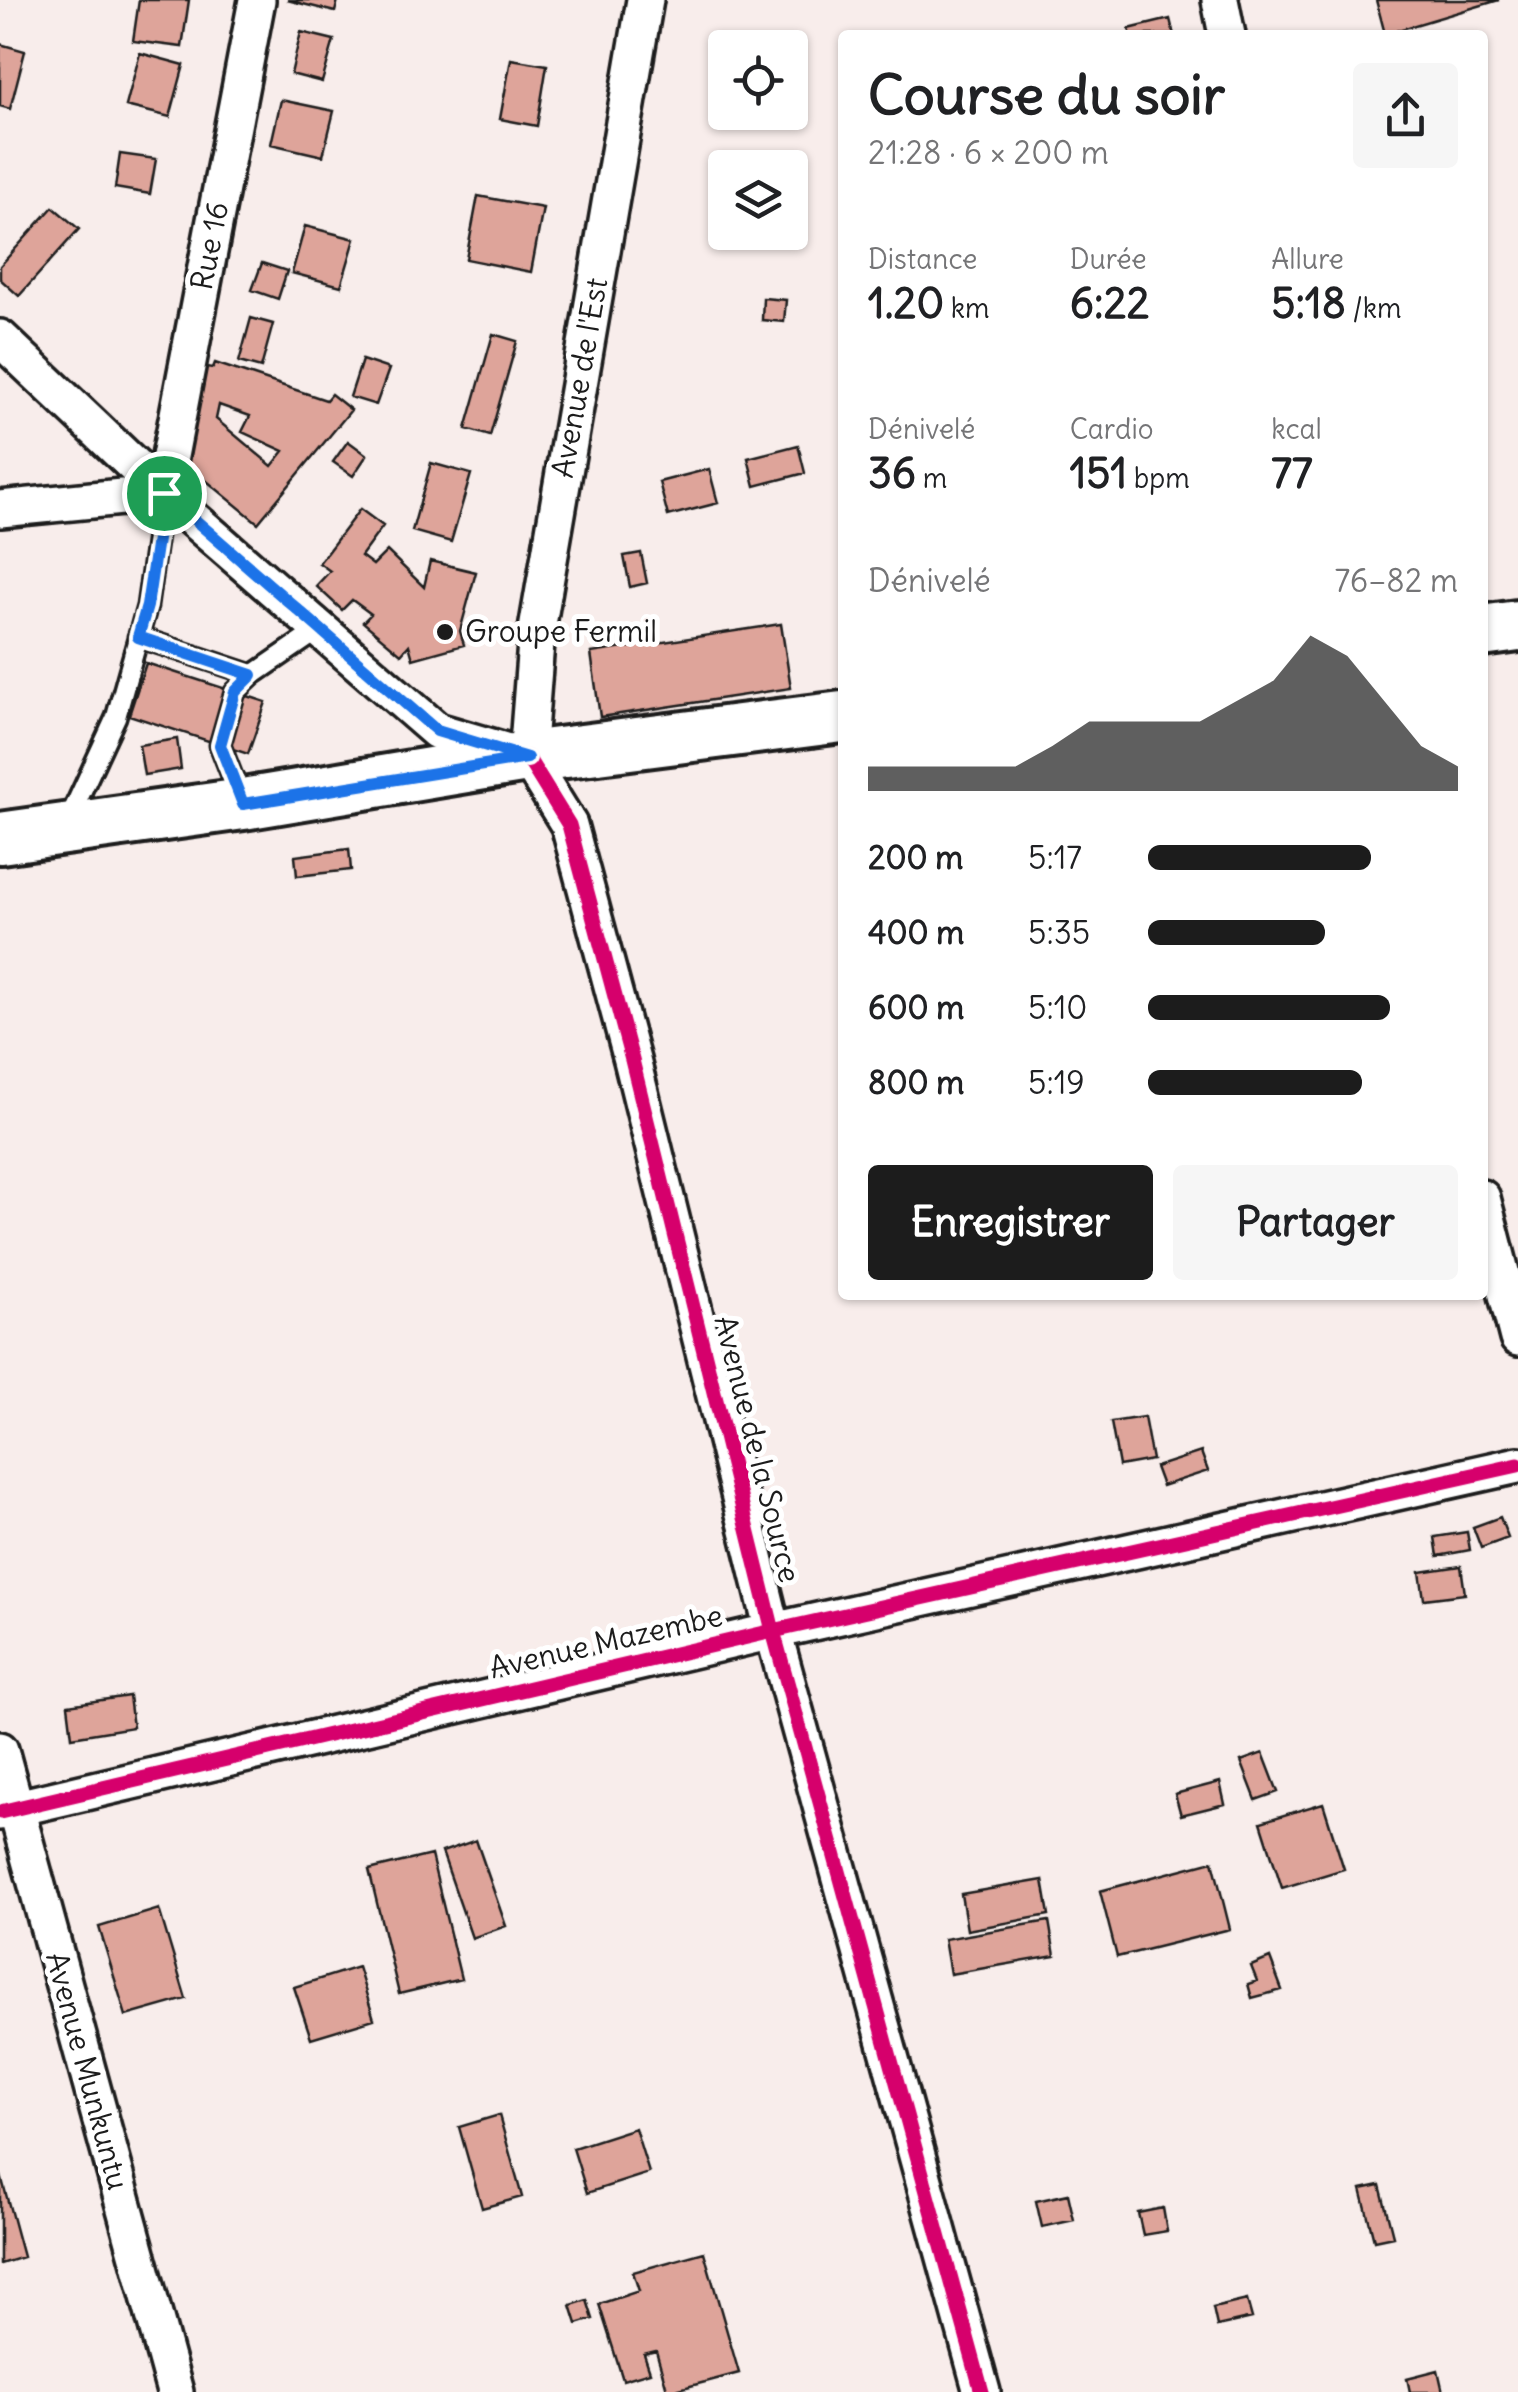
<!DOCTYPE html>
<html lang="fr">
<meta charset="utf-8">
<style>
:root{--surface:#fff;--page:#f6f6f6;--text:#202124;--muted:#757577;--accent:#1c1c1c}
body{margin:0;font-family:Delius,sans-serif;background:var(--page);color:var(--text);height:100vh;display:flex;flex-direction:column;font-size:38px;white-space:nowrap}
*{box-sizing:border-box;margin:0}
p{font-size:32px;color:var(--muted)}
.icon{flex:none;width:55px;height:55px;fill:none;stroke:currentColor;stroke-width:2;stroke-linecap:round;stroke-linejoin:round}
.map{position:relative;flex:1;overflow:hidden}
.side{position:absolute;left:838px;top:30px;width:650px;height:1270px;display:flex;flex-direction:column;background:var(--surface);border-radius:10px;box-shadow:0 2px 8px #0004}
.side>*{flex:none}
.buttons{position:absolute;left:708px;top:30px;display:grid;gap:20px}
.buttons a{display:grid;place-items:center;width:100px;height:100px;border-radius:10px;background:var(--surface);box-shadow:0 2px 8px #0004;font-size:50px}
.pin{position:absolute;display:grid;place-items:center;width:85px;height:85px;color:#fff;margin:-42px;border:5px solid #fff;border-radius:50%;box-shadow:0 2px 10px #0007}
.round{display:grid;place-items:center;flex:none;width:105px;height:105px;border-radius:10px;background:var(--page)}
.summary{display:flex;align-items:center;justify-content:space-between;height:170px;padding:0 30px}
h1{font-size:55px;font-weight:700;line-height:75px}
.metrics{display:grid;grid-template-columns:repeat(3,1fr);gap:15px;height:170px;padding:10px 30px}
.metrics div{display:grid;align-content:center}
.metrics b{font-size:42px;font-weight:700}
.metrics small{font-size:28px;font-weight:400}
.metrics p{font-size:28px}
.chart{height:280px;padding:20px 30px}
.chart p{display:flex;justify-content:space-between}
.chart svg{width:100%;height:180px;margin-top:10px;fill:var(--accent);opacity:.7}
.button{display:flex;gap:20px;margin-top:auto;padding:20px 30px}
.button a{flex:1;height:115px;border-radius:10px;background:var(--accent);color:#fff;font-size:40px;font-weight:700;line-height:115px;text-align:center}
.button a+a{background:var(--page);color:var(--text)}
ul{padding:0 30px;list-style:none;font-size:32px}
li{display:grid;grid-template-columns:160px 120px 1fr;align-items:center;height:75px}
li i{height:25px;border-radius:12px;background:var(--accent)}
.map>svg:first-child{display:block}
</style>
<div class="map">
<svg width="1518" height="2392" viewBox="0 0 1518 2392">
<rect width="100%" height="100%" fill="#f8edeb"/>
<filter id="ink" filterUnits="userSpaceOnUse"><feTurbulence type="fractalNoise" baseFrequency=".01" numOctaves="2"/><feDisplacementMap in="SourceGraphic" scale="20" xChannelSelector="R" yChannelSelector="G"/><feConvolveMatrix kernelMatrix="1 2 1 2 8 2 1 2 1" color-interpolation-filters="sRGB"/></filter>
<g filter="url(#ink)">
<path fill="#dea49a" stroke="#1c1c1c" stroke-width="2.5" fill-rule="evenodd" d="M139,0H189L182,47L133,41Z
M287,0H338L335,12Z
M1376,0H1499L1385,34Z
M1170,19L1174,35H1131L1129,29Z
M301,32L334,40L322,82L291,74Z
M0,44L25,51L10,109L0,106Z
M140,53L184,65L170,117L126,106Z
M511,59L547,65L537,126L500,119Z
M281,100L334,111L323,156L271,144Z
M120,154L156,159L150,194L115,188Z
M478,196L543,208L531,272L466,259Z
M53,207L79,229L19,296L0,279V266Z
M305,226L355,239L341,286L292,273Z
M262,263L287,271L278,299L252,290Z
M763,298L786,300L784,322L762,320Z
M251,318L273,324L261,368L239,362Z
M493,334L517,341L490,436L466,429Z
M362,360L389,369L376,405L350,397Z
M215,363L326,400L331,394L351,410L258,523L180,459L201,366L213,368ZM219,405L250,416L242,432L284,451L272,466L216,419Z
M348,441L367,455L353,476L333,462Z
M798,445L805,473L755,486L748,458Z
M431,463L471,474L451,542L412,531Z
M709,469L718,503L668,516L659,482Z
M360,509L383,526L361,556L373,565L387,551L424,587L430,561L476,572L460,631L464,645L413,659L409,645L401,654L363,622L371,614L352,600L342,610L316,586L330,571L319,563Z
M641,553L647,583L630,587L624,556Z
M781,624L791,688L600,717L591,653Z
M146,663L266,702L248,754L129,715Z
M177,739L181,769L144,775L139,745Z
M349,849L351,870L297,876L295,856Z
M1144,1417L1152,1460L1119,1466L1111,1422Z
M1201,1452L1208,1471L1162,1486L1155,1467Z
M1500,1517L1508,1538L1481,1548L1473,1527Z
M1467,1532L1470,1550L1438,1556L1435,1537Z
M1461,1566L1465,1594L1424,1599L1420,1572Z
M129,1696L133,1727L72,1737L68,1705Z
M1263,1753L1278,1792L1256,1800L1241,1761Z
M1220,1782L1225,1804L1181,1815L1175,1794Z
M1323,1803L1344,1869L1282,1888L1261,1822Z
M476,1840L506,1926L472,1938L442,1852Z
M431,1855L461,1979L399,1994L369,1870Z
M1213,1861L1230,1929L1117,1957L1100,1891Z
M1043,1880L1049,1915L967,1930L961,1894Z
M159,1909L186,1999L126,2016L99,1927Z
M1049,1921L1055,1956L950,1974L944,1939Z
M1270,1958L1282,1990L1252,1998L1248,1984L1257,1981L1251,1966Z
M358,1967L374,2019L311,2038L294,1987Z
M499,2115L522,2197L482,2208L459,2127Z
M635,2128L649,2173L587,2193L573,2148Z
M0,2172L23,2257L0,2264Z
M1380,2185L1393,2236L1374,2240L1361,2189Z
M1068,2194L1074,2220L1042,2227L1036,2201Z
M1163,2208L1167,2231L1143,2235L1138,2213Z
M704,2252L739,2373L668,2392L656,2351L644,2354L650,2372L623,2380L599,2304L639,2291L633,2272Z
M587,2300L593,2319L577,2324L571,2305Z
M1247,2300L1252,2318L1217,2326L1213,2308Z
M1438,2370L1443,2392H1410L1407,2378Z"/>
<g fill="none" stroke-linecap="round" stroke-linejoin="round">
<g stroke="#1c1c1c" stroke-width="25">
<path id="lane" d="M138,637L253,675
M241,799L220,745L235,692L253,675L320,629
M67,823L116,717L147,606L163,493"/>
</g>
<g stroke="#1c1c1c" stroke-width="42">
<path id="street" d="M1220,0L1227,35
M0,338L163,493L437,731L515,754
M0,509L163,493L257,0
M527,757L569,825L632,1060L773,1631L982,2392
M527,757L537,630L645,0
M1482,1198L1518,1338
M0,1750L175,2392
M0,1812L773,1631L1518,1465"/>
</g>
<g stroke="#1c1c1c" stroke-width="58">
<path id="secondary" d="M1482,631L1518,626
M0,838L243,804L527,757L842,717"/>
</g>
<use href="#lane" stroke="#fff" stroke-width="18"/>
<use href="#street" stroke="#fff" stroke-width="35"/>
<use href="#secondary" stroke="#fff" stroke-width="50"/>
<g stroke="#fff" stroke-width="21">
<path id="cycleway" d="M527,757L569,825L632,1060L773,1631L982,2392
M0,1812L773,1631L1518,1465"/>
</g>
<use href="#cycleway" stroke="#d6006c" stroke-width="15"/>
</g>
</g>
<g fill="none" stroke-linecap="round" stroke-linejoin="round" filter="url(#ink)">
<g stroke="#fff" stroke-width="20">
<path id="route" d="M164,493L437,731L527,758L243,804L220,745L235,692L252,675L138,637L147,606Z"/>
</g>
<use href="#route" stroke="#1a73e8" stroke-width="12"/>
</g>
<circle fill="#1c1c1c" stroke="#fff" stroke-width="4" cx="445" cy="632" r="10"/>
<g text-anchor="middle" stroke-width="10" stroke-linejoin="round" paint-order="stroke">
<g font-size="30" fill="#1c1c1c" stroke="#fff">
<text transform="translate(210 246) rotate(-79)" y="10">Rue 16</text>
<text transform="translate(580 378) rotate(-80)" y="10">Avenue de l'Est</text>
<text transform="translate(757 1449) rotate(76)" y="10">Avenue de la Source</text>
<text transform="translate(606 1642) rotate(-13)" y="10">Avenue Mazembe</text>
<text transform="translate(87 2071) rotate(75)" y="10">Avenue Munkuntu</text>
</g>
<g font-size="30" fill="#1c1c1c" stroke="#fff" text-anchor="start">
<text x="465" y="642">Groupe Fermil</text>
</g>
</g>
</svg>
<div class="buttons">
<a><svg class="icon" aria-label="locate" viewBox="0 0 24 24"><circle cx="12" cy="12" r="6"/><path d="M12 2v4M12 18v4M2 12h4M18 12h4"/></svg></a>
<a><svg class="icon" aria-label="layers" viewBox="0 0 24 24"><path d="M12 4l9 5-9 5-9-5zM3 14l9 5 9-5"/></svg></a>
</div>
<div class="pin" style="left:164px;top:493px;background:#1e9e55"><svg class="icon" aria-label="arrive" viewBox="0 0 24 24"><path d="M6 21V4h12l-3 4 3 4H6"/></svg></div>
<section class="side">
<div class="summary"><div><h1>Course du soir</h1><p>21:28 · 6 × 200 m</p></div><a class="round"><svg class="icon" aria-label="share" viewBox="0 0 24 24"><path d="M12 15V3M7 8l5-5 5 5M5 13v7h14v-7"/></svg></a></div>
<div class="metrics">
<div><p>Distance</p><b>1.20<small> km</small></b></div>
<div><p>Durée</p><b>6:22</b></div>
<div><p>Allure</p><b>5:18<small> /km</small></b></div>
</div>
<div class="metrics">
<div><p>Dénivelé</p><b>36<small> m</small></b></div>
<div><p>Cardio</p><b>151<small> bpm</small></b></div>
<div><p>kcal</p><b>77</b></div>
</div>
<div class="chart"><p><span>Dénivelé</span>76–82 m</p>
<svg viewBox="0 0 160 44" preserveAspectRatio="none"><path d="M0 44V38L10 38L20 38L30 38L40 38L50 33L60 27L70 27L80 27L90 27L100 22L110 17L120 6L130 11L140 22L150 33L160 38V44z"/></svg>
</div>
<ul>
<li><b>200 m</b>5:17<i style="width:72%"></i></li>
<li><b>400 m</b>5:35<i style="width:57%"></i></li>
<li><b>600 m</b>5:10<i style="width:78%"></i></li>
<li><b>800 m</b>5:19<i style="width:69%"></i></li>
</ul>
<div class="button"><a>Enregistrer</a><a>Partager</a></div>
</section>
</div>
